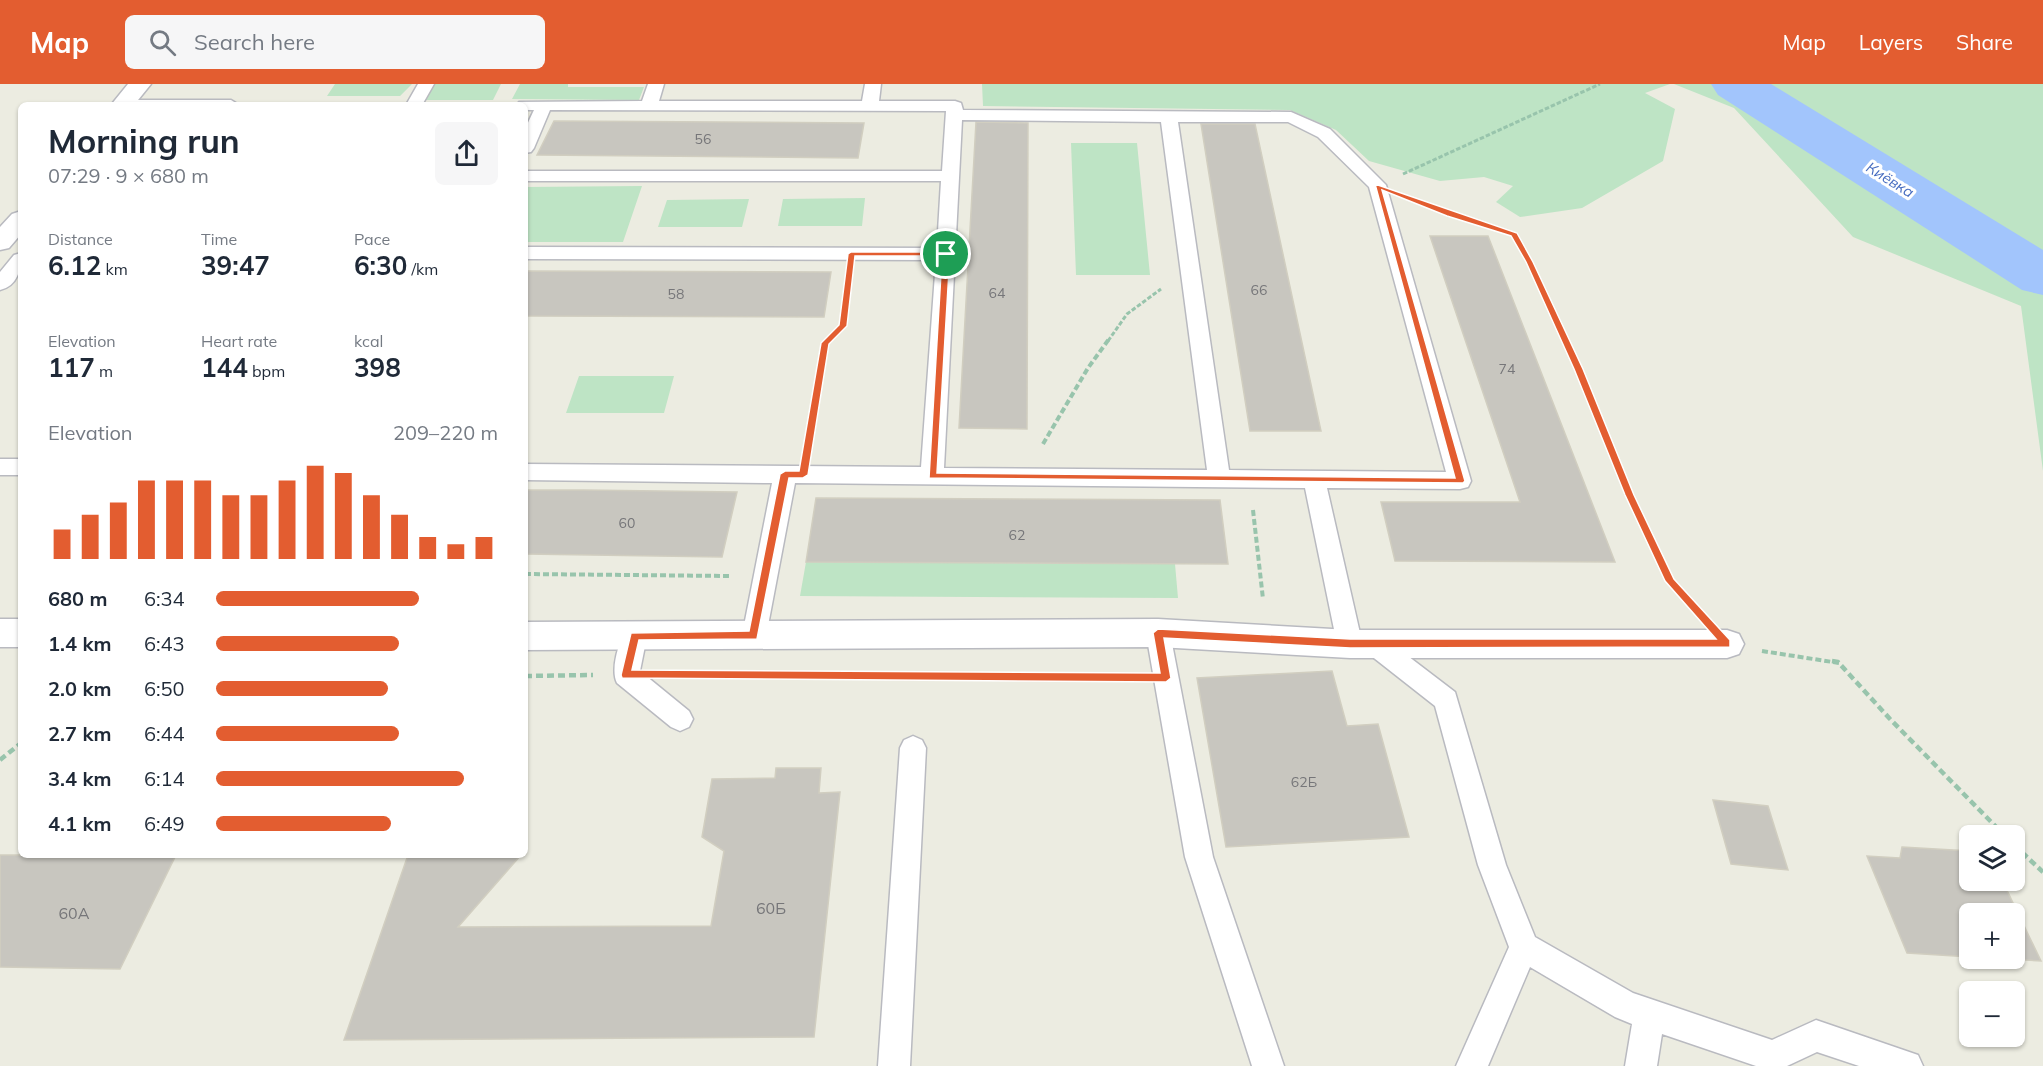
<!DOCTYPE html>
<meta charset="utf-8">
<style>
:root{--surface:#fff;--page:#f6f6f7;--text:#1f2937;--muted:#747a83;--accent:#e35d30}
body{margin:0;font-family:Mulish,sans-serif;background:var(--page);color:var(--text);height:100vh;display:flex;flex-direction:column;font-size:22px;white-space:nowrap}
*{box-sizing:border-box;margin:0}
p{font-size:20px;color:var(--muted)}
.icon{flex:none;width:33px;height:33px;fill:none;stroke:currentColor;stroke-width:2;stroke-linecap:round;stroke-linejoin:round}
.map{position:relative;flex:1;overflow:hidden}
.details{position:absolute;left:18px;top:18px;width:510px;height:756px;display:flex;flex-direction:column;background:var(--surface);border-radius:9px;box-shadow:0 2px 4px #0004}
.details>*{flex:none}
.tools{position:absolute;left:1959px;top:741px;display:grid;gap:12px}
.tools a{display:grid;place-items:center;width:66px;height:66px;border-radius:9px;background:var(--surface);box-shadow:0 2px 4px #0004;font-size:30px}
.pin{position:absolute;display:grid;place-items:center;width:51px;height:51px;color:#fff;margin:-26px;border:3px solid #fff;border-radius:50%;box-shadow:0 2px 6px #0007}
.round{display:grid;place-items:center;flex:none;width:63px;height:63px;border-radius:9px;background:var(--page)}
.overview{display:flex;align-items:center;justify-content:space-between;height:102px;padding:0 30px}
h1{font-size:33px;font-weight:700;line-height:45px}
.stats{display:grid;grid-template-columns:repeat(3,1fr);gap:9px;height:102px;padding:6px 30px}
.stats div{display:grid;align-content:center}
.stats b{font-size:26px;font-weight:700}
.stats small{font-size:16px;font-weight:400}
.stats p{font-size:16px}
.chart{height:168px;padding:12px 30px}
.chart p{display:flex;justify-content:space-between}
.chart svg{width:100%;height:108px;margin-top:6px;stroke:var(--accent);stroke-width:6}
ul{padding:0 30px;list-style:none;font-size:20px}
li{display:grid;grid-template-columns:96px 72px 1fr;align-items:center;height:45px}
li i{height:15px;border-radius:8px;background:var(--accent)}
header{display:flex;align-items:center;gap:36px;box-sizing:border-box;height:84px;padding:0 30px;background:var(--accent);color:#fff}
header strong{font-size:28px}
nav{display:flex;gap:33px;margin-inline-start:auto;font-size:21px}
.search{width:420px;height:54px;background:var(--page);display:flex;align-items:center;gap:15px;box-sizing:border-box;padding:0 21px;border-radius:9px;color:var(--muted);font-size:22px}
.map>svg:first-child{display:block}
</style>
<header>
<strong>Map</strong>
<div class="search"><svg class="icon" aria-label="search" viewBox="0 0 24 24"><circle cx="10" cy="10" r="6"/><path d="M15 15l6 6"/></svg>Search here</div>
<nav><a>Map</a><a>Layers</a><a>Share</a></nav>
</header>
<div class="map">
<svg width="2043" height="982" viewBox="0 0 2043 982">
<rect width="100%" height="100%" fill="#ecece1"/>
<path fill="#bee4c5" d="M335,0H412L400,12H327Z
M434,0H501L493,16H425Z
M520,0H568V3H644L639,16L512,15Z
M982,0H1670L1645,9L1675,25L1663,77L1582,124L1520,133L1496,118L1513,102L1484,93L1440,97L1369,77L1336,46L1290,26L983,22Z
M1674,0H2043V387L2021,222L1853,153L1734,24Z
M1071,59H1137L1150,191H1076Z
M642,102L623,158H525V103Z
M865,114L862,142H778L783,115Z
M749,115L742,143H658L667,116Z
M579,292H674L664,329H566Z
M806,478L1175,480L1178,514L800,512Z"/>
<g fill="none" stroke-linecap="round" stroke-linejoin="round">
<path fill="#a2c5fc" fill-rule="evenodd" d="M1711,0H1771L2043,166V211L2022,206L1718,11Z"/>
</g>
<path fill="#c8c6bf" stroke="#d1cec0" stroke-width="1.5" d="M554,37L864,39L858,74L537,71Z
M976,38L1028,39L1027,345L959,344Z
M1201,40H1255L1321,347H1250Z
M1430,152H1488L1615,478L1395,477L1381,418H1520Z
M525,187L831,188L824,233L525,232Z
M525,406H583L737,408L722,473L525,470Z
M816,414L1220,416L1228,480L806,478Z
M1332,587L1347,642L1378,640L1409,753L1226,763L1197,594Z
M776,684H821L819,709L840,708L814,953L344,956L408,771H521L458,843L711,842L724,767L702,753L712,695L775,694Z
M1713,716L1768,722L1788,786L1731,780Z
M1902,763L1970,767V796H2002L2041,877L1993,874H2014V830H1970V873L1907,869L1867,772L1900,774Z
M0,771H176L120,885L0,883Z"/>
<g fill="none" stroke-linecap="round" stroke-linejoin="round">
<g stroke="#b9bac0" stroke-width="3">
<path id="lane" d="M418,0H434L422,21H406Z
M648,0H664L659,17H862L865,0H881L879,17H955L961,19L963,26L1291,28L1330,45L1386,101L1471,397L1468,403L1460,405L1327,404L1362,558L1365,553L1374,550L1383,553L1455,608L1506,781L1535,853L1633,909L1772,956L1816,936L1918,971L1923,982H1859L1817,968L1787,982H1756L1662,950L1657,982H1625L1632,940L1615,933L1530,883L1488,982H1456L1509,863L1478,781L1435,622L1365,567L1362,561L1359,567L1350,570L1341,567L1337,560L1305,404L795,399L766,552L763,559L754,562L745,559L742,552L772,399L525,396V380L921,383L936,176L525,175V163L937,164L941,97H525V87H942L946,27L550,26L534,64L531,68L525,69V45L534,26H525V21H517L519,18L642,17ZM962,36L1161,38L1207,386L944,384ZM1178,38H1288L1318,53L1369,103L1446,388L1229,386Z
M122,16H231L239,21H114Z
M21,169C21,185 18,202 0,206V188L14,171Z
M0,375H21V391H0Z
M1158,539L1167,542L1170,549L1213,773L1284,982H1252L1185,773L1146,549L1149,542Z
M635,542L644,545L647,552L640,587L689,627L693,635L689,643L680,647L671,643L617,599C610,585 619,558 626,545Z
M913,652L922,656L926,664L910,982H878L900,664L904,656Z"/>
</g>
<g stroke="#b9bac0" stroke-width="3">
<path id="street" d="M128,0H151L134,21H111Z
M21,127V150L9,164L0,166V143L12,130Z
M0,535H21V563H0Z
M1158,535L1350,546H1727L1739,550L1744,560L1739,570L1727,574H1350L1158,563L525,566V538Z"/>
</g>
<path stroke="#98c4ac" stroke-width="3" stroke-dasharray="4.5 2" stroke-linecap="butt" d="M1403,90L1600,0
M1414,116L1514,151L1530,178L1566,257
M827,257L843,242L848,197
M1108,257L1127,230L1161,205"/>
<path stroke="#98c4ac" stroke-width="4" stroke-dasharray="6 3" stroke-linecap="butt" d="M1565,255L1630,411L1670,497L1693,523
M808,360L825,259L829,255
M1043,360L1088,284L1109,255
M1253,426L1263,515
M525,490L731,492
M1762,567L1839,579"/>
<path stroke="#98c4ac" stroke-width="4.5" stroke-dasharray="7 4" stroke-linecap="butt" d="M1832,577L1838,578L1890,635L2005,752
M682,591L1133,594
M525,592L593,591
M0,676L21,659
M2014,761L2043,788"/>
<use href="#lane" fill="#fff" fill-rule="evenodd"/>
<use href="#street" fill="#fff" fill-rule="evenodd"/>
</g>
<path fill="#e35d30" stroke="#fff" stroke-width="1.5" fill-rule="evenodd" d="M1375,100L1517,149L1533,178L1583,285L1634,411L1674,495L1730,556V563L1350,564L1164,554L1171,594L1166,598L622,594L621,591L631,549L749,547L780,390L785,387H799L821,259L839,241L848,170L851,168H946L950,170L937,389L1455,394ZM1382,106L1447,132L1511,152L1526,178L1574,285L1625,411L1665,497L1716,555H1350L1158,545L1153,549L1160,589L632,586L639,556L757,555L789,394H803L808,391L829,260L847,242L855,172H942L929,394L1463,399L1465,397Z"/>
<g text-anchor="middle" stroke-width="6" stroke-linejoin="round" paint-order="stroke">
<g font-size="14" fill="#767679">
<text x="703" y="60">56</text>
<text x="1259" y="211">66</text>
<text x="997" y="214">64</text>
<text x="676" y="215">58</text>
<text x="1507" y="290">74</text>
<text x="627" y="444">60</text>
<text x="1017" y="456">62</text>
<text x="1304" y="703">62Б</text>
</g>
<g font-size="15" font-style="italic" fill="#456bbf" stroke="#fff">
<text transform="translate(1890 96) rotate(32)" y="5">Киёвка</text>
</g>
<g font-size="16" fill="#767679">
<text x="771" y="830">60Б</text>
<text x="74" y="835">60А</text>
</g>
</g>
</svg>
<div class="tools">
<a><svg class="icon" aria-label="layers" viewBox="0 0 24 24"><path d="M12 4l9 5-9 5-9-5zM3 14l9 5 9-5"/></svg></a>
<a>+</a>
<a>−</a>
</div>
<div class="pin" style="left:946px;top:170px;background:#1e9e55"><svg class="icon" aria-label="arrive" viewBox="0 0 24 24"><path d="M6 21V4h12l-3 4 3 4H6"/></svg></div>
<section class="details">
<div class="overview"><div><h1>Morning run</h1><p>07:29 · 9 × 680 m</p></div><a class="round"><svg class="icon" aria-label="share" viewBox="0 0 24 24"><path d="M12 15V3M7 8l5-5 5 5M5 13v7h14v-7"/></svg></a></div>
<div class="stats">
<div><p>Distance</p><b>6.12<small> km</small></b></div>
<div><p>Time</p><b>39:47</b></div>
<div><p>Pace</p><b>6:30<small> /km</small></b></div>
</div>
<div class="stats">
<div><p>Elevation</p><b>117<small> m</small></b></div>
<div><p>Heart rate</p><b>144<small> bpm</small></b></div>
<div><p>kcal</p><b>398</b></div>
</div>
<div class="chart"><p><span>Elevation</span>209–220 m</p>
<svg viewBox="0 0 160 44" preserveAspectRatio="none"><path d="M5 44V32M15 44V26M25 44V21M35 44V12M45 44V12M55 44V12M65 44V18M75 44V18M85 44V12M95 44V6M105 44V9M115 44V18M125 44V26M135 44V35M145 44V38M155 44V35"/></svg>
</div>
<ul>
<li><b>680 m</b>6:34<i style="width:72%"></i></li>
<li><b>1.4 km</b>6:43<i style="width:65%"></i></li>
<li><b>2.0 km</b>6:50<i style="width:61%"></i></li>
<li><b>2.7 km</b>6:44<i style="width:65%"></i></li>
<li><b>3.4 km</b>6:14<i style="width:88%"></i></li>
<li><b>4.1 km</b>6:49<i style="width:62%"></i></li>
</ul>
</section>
</div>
